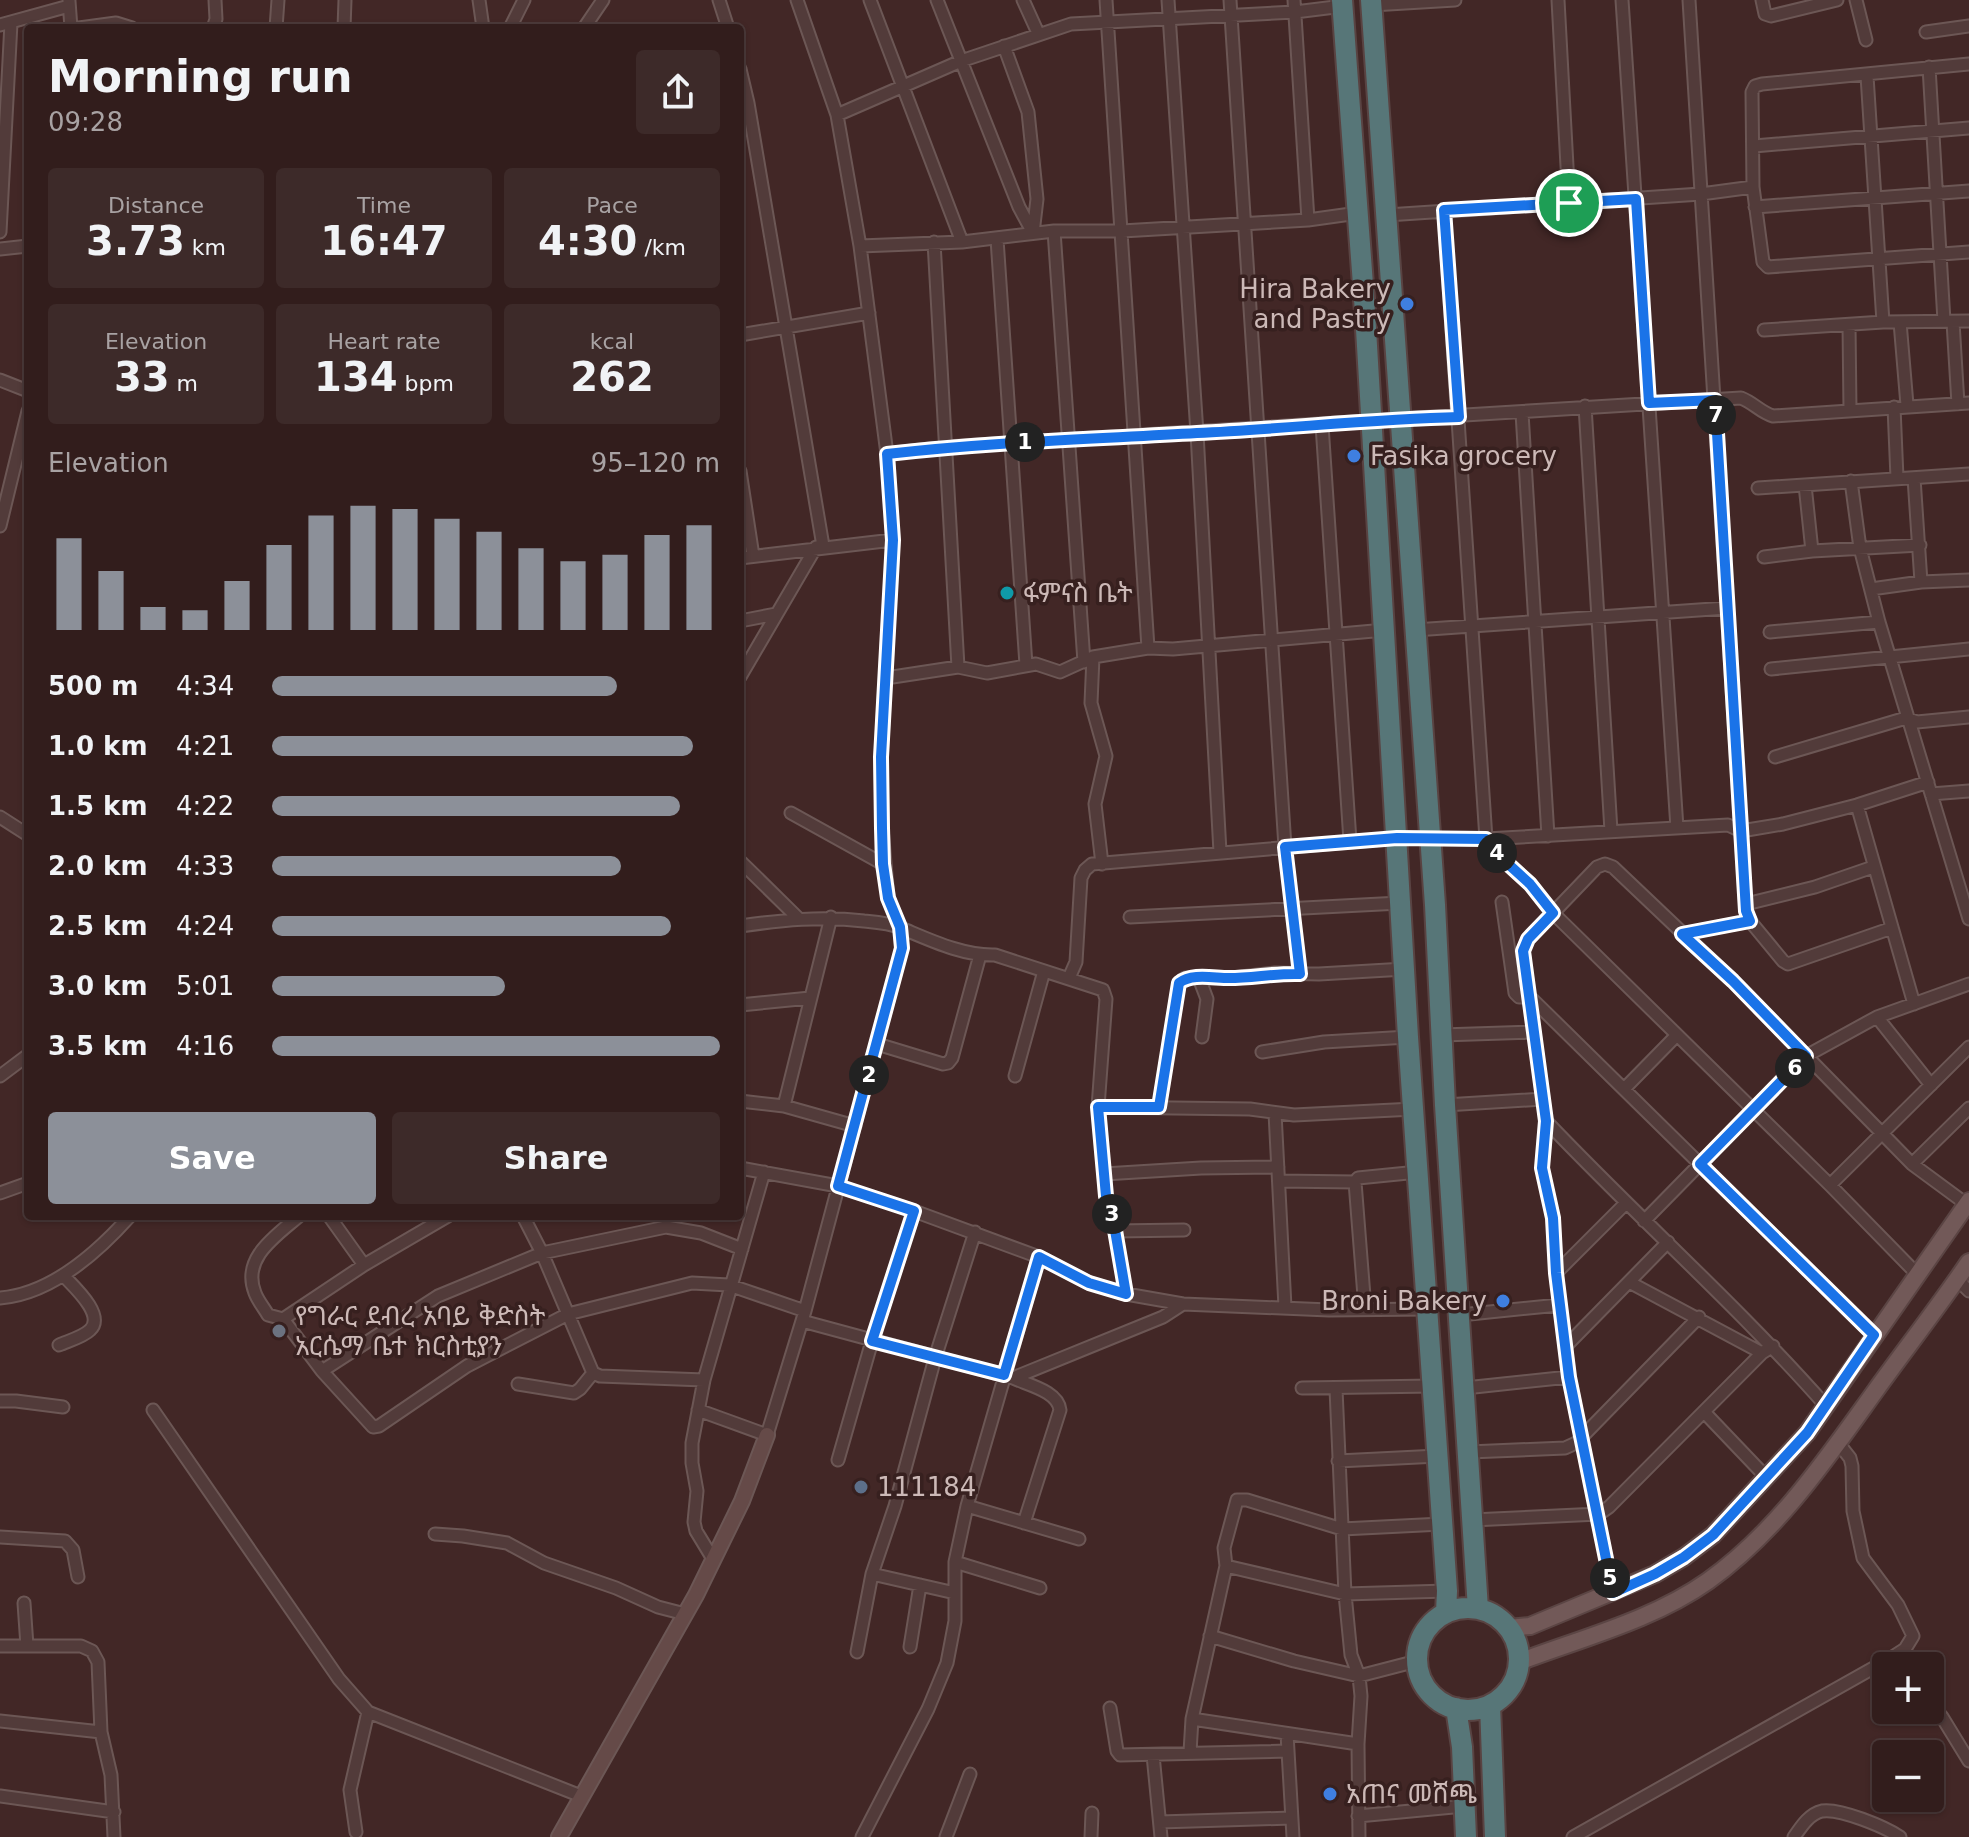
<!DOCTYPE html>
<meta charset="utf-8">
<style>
:root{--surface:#321d1c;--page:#3d2a29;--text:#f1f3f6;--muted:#a8a2a3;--line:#4d3b3b;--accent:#8c9099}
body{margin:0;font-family:"DejaVu Sans","Noto Sans Ethiopic",sans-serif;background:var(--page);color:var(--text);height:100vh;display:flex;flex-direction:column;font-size:30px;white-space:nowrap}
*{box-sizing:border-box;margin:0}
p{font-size:26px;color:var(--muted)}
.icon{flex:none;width:44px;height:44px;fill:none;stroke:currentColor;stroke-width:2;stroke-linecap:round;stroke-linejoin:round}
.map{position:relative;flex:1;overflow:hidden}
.side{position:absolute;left:24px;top:24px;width:720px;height:1196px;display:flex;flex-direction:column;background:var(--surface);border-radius:8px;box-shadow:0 2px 6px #0004,0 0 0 2px var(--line)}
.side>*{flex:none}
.controls{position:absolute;left:1872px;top:1652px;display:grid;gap:16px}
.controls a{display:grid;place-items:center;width:72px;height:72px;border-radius:8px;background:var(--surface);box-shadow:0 2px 6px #0004,0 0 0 2px var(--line);font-size:40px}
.pin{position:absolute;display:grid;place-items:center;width:68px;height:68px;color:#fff;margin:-34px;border:4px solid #fff;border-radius:50%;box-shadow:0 2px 8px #0007}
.km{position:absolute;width:40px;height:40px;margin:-20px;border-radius:50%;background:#222;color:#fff;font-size:22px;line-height:40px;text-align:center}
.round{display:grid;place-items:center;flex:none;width:84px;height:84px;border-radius:8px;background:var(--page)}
.headline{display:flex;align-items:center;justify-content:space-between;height:136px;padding:0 24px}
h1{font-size:44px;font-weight:700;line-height:60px}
.stats{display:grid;grid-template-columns:repeat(3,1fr);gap:12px;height:136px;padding:8px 24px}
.stats div{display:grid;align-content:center;border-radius:8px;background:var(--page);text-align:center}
.stats b{font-size:40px;font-weight:700}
.stats small{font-size:22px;font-weight:400}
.stats p{font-size:22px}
.chart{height:224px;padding:16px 24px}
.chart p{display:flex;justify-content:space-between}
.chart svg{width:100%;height:144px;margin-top:8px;stroke:var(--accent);stroke-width:6}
.cta{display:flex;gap:16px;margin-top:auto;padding:16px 24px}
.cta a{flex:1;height:92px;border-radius:8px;background:var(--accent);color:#fff;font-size:32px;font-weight:700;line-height:92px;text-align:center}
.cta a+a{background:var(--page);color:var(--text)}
ul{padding:0 24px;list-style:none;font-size:26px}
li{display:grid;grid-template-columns:128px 96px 1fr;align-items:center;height:60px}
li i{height:20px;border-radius:10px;background:var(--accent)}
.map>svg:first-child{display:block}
</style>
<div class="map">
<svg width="1969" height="1837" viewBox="0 0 1969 1837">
<rect width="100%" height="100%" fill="#422726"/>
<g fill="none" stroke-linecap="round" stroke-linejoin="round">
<g stroke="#6c5755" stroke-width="15">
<path id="street" d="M479,0L483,28
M719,0L728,28
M870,0L962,242
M937,0L1019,207L1033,233
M1023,0L1038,33
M1106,0L1148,648
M1168,0L1197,433L1220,852
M1230,0L1285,847L1300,974
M1294,0L1308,220
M1558,0L1569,203
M1622,0L1677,828
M1689,0L1746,911L1750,921L1783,961L1788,964L1892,928
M1762,0L1765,14L1771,16L1837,0
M1856,0L1866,40
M69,1L71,28
M1372,5L1455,0
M0,25L69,6
M79,28L116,23L132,28
M213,28L216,19L215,0
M276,28L278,0
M344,28L345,0
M510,28L524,0
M584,28L603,0
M1926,32L1969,26
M1004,46L1028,112L1037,199L1033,233
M1969,64L1762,84L1755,86L1752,92L1753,187L1763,262L1768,267L1969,252
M1929,67L1944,321
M740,69L748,103L823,546
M1867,76L1883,322
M837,115L961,61L1071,24L1295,12L1343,6
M1754,146L1969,128
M1755,207L1969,191
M1444,210L1486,839L1495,852L1530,884L1553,913L1830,1185L1917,1274
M1387,215L1701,194L1753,187
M1054,231L1084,662
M0,232L11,23
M997,239L1026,665
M934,242L958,667
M860,246L962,242L1054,231H1122L1308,220L1358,213
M0,249L28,246
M1900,322L1907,405
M1953,322L1958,404
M1849,325L1850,410
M1764,330L1883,322L1969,321
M740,335L869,313
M0,380L28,391
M1585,406L1611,831
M1894,407L1897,478
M1522,413L1548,836
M1322,425L1350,841
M887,454L946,447L1741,398C1754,403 1760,412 1773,416L1969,403
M740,471L753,556
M1914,478L1921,582
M1851,481L1860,548L1879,622L1969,919
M1805,485L1812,551
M1758,488L1969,474
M0,526L28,411
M1764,557L1812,551L1920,545
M740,558L893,540
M1871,589L1921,582L1969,580
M740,621L776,614
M1415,630L1727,608
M1770,632L1879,622
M1093,657L1091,703L1106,756L1095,804L1102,864
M1771,669L1969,649
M740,677L816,547
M886,678L958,667L987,673L1036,664L1060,672L1093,657L1148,648L1173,649L1385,630
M1775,757L1906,718L1917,722L1969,717
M1931,794L1969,791
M1857,805L1914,1004
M791,813L883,864
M0,817L28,835
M740,861L798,918
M1502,902L1515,993L1519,997H1530L1874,1335
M1746,904L1815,887L1873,867
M1130,917L1400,903
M740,926C782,920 821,916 864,921C875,922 890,923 901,928C930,940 963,956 995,955L1103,990L1106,999L1098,1107L1106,1196L1111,1207L1126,1294
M1682,934L1750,921
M1069,978L1076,962L1081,878L1085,870L1092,864L1397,838L1486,839L1728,825L1741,831L1783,824L1857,805L1928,782
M1199,978L1207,999L1202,1037
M740,1005L810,998
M1877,1017L1931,1085
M1442,1035L1534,1032
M877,1044L943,1064L948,1063L952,1058L980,955
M1262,1052L1324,1042L1408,1037
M0,1076L28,1055
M1015,1076L1044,971
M1624,1089L1676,1036
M740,1101L784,1106L855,1126
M1445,1105L1543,1099
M784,1106L831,917
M1098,1107L1250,1109L1294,1115L1414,1109
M1159,1107L1179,983L1185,978H1232L1275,973L1319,974L1405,969
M1275,1113L1285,1307
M1546,1121C1638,1218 1738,1306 1826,1406
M1912,1164L1969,1108
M740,1168L838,1186L914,1211L1039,1257L1089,1283L1126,1294L1183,1304L1329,1310L1427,1309
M1104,1174L1201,1168L1278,1167
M1279,1181L1355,1182L1358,1178L1418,1172
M1355,1182L1365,1309
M1830,1185L1969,1047
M0,1193L28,1183
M299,1216C276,1236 241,1258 255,1293C258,1301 264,1308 268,1315L283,1319L322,1371L373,1427L379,1426L467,1366L568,1314L692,1283L729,1285L805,1311
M329,1216L364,1265
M523,1216L542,1253L593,1373L600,1376L704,1380L764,1172
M1644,1221L1806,1056L1877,1017L1969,984
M1115,1231L1184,1230
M1556,1273L1625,1204
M1957,1279L1969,1291
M1629,1282L1762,1353
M0,1298C51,1294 97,1253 130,1216
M1460,1315L1559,1305
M283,1319L364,1265L448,1216
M802,1321L1013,1378L1163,1317L1183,1304
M59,1345C68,1341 83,1337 90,1330C106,1315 73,1286 63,1275
M1565,1347L1668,1242
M322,1371L438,1296L542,1253L666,1227L701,1233L742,1249
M1013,1378C1028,1385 1058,1391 1060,1410L1024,1523
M704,1380L692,1443V1463L697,1491L694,1522L696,1531L713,1559
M518,1384L574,1393L580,1389L593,1373
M1302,1388L1433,1386
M1465,1388L1569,1377
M1336,1389L1345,1594L1351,1655L1359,1676L1361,1696L1358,1744L1359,1837
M0,1401H16L63,1407
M153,1410L339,1679L368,1712L581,1796
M698,1410L767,1435L805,1311L902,948L900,927L888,898L882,828L881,757L893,540L887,454L860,246L837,115L797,0
M1705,1413L1767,1478
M1469,1452L1565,1448L1576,1443L1699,1317
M838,1460L872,1341L914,1211
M1338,1461L1438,1456
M967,1506L1079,1539
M1472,1520L1599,1514L1609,1507L1762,1353L1773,1346
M435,1534L463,1536L507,1543L544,1563L616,1588L658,1607L685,1614
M0,1537L65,1541L73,1550L78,1577
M955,1562L1040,1588
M1226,1566L1345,1594L1447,1591
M872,1574L955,1593
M1613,1593L1569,1377L1556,1273L1553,1218L1542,1168L1546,1121L1523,951L1528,939L1597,867L1605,864L1613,867L1733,981L1912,1164L1969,1206
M24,1603L27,1646
M1210,1636L1294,1661L1359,1676L1417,1661
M0,1646H81L92,1651L98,1662L101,1732L111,1775L114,1837
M910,1647L920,1585
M857,1652L872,1574L895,1506L935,1358L975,1232
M1930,1703L1942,1717L1969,1761
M1110,1708L1117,1751L1120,1755L1288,1751L1287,1734
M1192,1719L1358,1744
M0,1721L101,1732
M1288,1751L1293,1837
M1190,1752L1192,1719L1226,1566L1224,1548L1237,1500H1247L1342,1529L1442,1524
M1153,1755L1161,1837
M0,1796L114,1812
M1358,1816L1464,1806
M1160,1822L1291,1818
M356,1832L350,1790L368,1712
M862,1837L928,1709L947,1663L955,1621V1562L967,1506L1039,1257
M946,1837L970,1774
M1091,1837L1092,1813
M1573,1837L1891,1658L1905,1649L1913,1636L1898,1605L1863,1558L1853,1511L1852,1466L1850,1458L1839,1444
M1794,1837C1801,1827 1809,1814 1822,1811C1840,1808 1885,1827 1900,1837"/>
</g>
<g stroke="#6c5755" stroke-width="18">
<path id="secondary" d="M559,1837L696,1595L742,1501L767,1435"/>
</g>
<g stroke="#5b4544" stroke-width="20">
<path id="primary" d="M1509,1628L1530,1626L1655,1574L1684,1557L1713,1535L1807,1433L1969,1201
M1519,1662C1582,1638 1653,1620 1708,1581C1778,1531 1827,1458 1876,1390C1907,1347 1939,1306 1969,1262"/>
</g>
<g stroke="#594342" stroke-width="24">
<path id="highway" d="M1342,0L1365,312L1408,1037L1447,1591L1446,1613
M1371,0L1435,905L1445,1105L1478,1609
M1417 1659a51 51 0 1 1 102 0a51 51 0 1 1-102 0Z
M1490,1705L1495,1837
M1456,1708L1462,1747L1466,1837"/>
</g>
<use href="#street" stroke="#523b3a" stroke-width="11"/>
<use href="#secondary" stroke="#654a48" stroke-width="14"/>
<use href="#primary" stroke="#725958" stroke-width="16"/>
<use href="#highway" stroke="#577678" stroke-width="20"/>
</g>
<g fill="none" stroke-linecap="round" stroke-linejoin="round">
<g stroke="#fff" stroke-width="16">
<path id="route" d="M1636,199L1649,403L1715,400L1746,911L1750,921L1682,934L1733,981L1806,1056L1700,1164L1874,1335L1807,1433L1713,1535L1684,1557L1655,1574L1613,1593L1569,1377L1556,1273L1553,1218L1542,1168L1546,1121L1523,951L1528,939L1553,913L1530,884L1495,852L1486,839L1397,838L1285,847L1300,974C1276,973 1253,978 1229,978C1213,978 1192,973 1179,983L1159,1107H1098L1106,1196L1111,1207L1126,1294L1089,1283L1039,1257L1004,1375L872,1341L914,1211L838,1186L902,948L900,927L888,898L883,864L882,828L881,757L893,540L887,454C990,442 1094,439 1197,433C1285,429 1371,419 1459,417L1444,210Z"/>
</g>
<use href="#route" stroke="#1a73e8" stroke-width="10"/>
</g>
<g fill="#3f7fe0" stroke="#37201f" stroke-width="3">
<circle cx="1407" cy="304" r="8"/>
<circle cx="1354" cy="456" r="8"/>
<circle cx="1503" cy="1301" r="8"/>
<circle cx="1330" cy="1794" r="8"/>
</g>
<circle fill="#0f9aa8" stroke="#37201f" stroke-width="3" cx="1007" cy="593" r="8"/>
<circle fill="#6b7280" stroke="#37201f" stroke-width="3" cx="279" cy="1331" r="8"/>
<circle fill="#5c6f8a" stroke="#37201f" stroke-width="3" cx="861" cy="1487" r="8"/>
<g text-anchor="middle" stroke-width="7" stroke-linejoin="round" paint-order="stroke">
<g font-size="26" fill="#ccb9b7" stroke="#37201f" text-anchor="start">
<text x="1391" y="298" text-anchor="end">Hira Bakery<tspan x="1391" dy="30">and Pastry</tspan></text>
<text x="1370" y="465">Fasika grocery</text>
<text x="1023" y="602">ፋምናስ ቤት</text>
<text x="1487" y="1310" text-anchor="end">Broni Bakery</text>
<text x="295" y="1325">የግራር ደብረ አባይ ቅድስት<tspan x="295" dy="30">አርሴማ ቤተ ክርስቲያን</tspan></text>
<text x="877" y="1496">111184</text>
<text x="1346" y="1803">አጠና መሸጫ</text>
</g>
</g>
</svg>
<div class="controls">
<a>+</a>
<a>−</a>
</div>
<div class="pin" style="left:1569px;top:203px;background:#1e9e55"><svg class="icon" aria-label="arrive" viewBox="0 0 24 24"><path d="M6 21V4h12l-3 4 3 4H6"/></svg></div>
<b class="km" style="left:1025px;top:442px">1</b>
<b class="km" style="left:869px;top:1075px">2</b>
<b class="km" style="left:1112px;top:1214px">3</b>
<b class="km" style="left:1497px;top:853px">4</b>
<b class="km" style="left:1610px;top:1578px">5</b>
<b class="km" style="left:1795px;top:1068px">6</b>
<b class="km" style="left:1716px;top:415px">7</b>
<section class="side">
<div class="headline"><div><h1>Morning run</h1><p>09:28</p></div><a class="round"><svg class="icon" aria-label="share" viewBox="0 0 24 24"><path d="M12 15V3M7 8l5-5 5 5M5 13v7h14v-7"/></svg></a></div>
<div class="stats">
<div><p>Distance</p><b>3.73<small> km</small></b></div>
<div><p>Time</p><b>16:47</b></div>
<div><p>Pace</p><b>4:30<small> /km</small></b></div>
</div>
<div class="stats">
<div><p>Elevation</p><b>33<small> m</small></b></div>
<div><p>Heart rate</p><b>134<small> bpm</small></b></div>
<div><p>kcal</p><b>262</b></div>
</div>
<div class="chart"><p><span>Elevation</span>95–120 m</p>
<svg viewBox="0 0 160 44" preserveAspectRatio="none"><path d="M5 44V16M15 44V26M25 44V37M35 44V38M45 44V29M55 44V18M65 44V9M75 44V6M85 44V7M95 44V10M105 44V14M115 44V19M125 44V23M135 44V21M145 44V15M155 44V12"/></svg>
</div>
<ul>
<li><b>500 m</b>4:34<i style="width:77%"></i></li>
<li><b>1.0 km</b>4:21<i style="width:94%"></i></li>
<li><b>1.5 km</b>4:22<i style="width:91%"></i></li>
<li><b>2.0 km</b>4:33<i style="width:78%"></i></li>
<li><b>2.5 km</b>4:24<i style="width:89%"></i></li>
<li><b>3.0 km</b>5:01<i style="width:52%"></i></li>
<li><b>3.5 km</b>4:16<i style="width:100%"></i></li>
</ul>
<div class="cta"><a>Save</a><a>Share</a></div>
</section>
</div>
